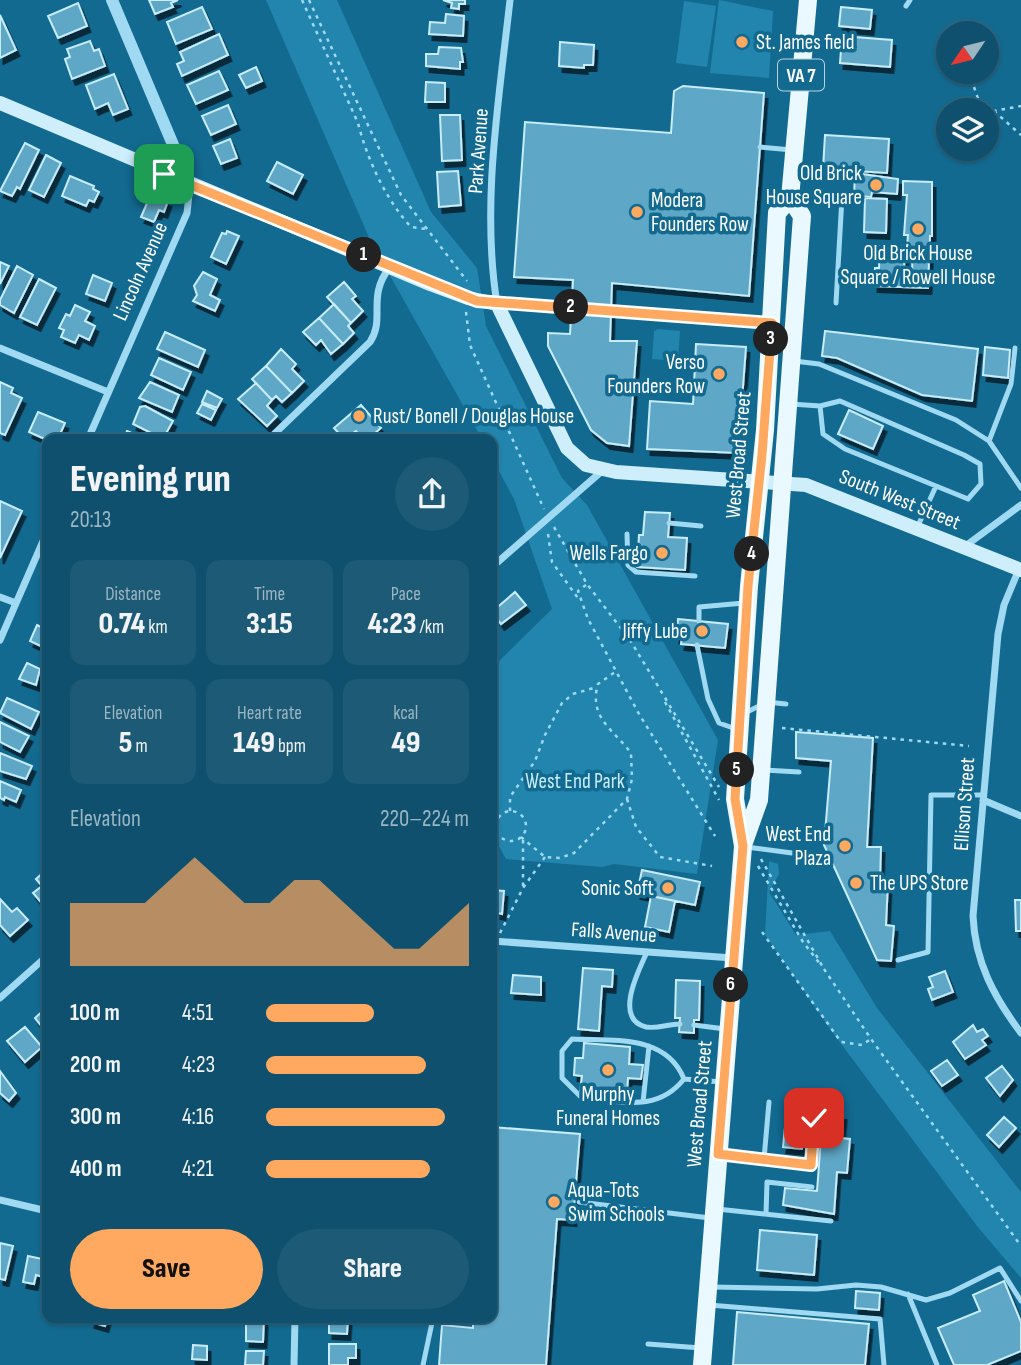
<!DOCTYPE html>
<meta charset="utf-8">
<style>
:root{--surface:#0e506d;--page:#1c5a75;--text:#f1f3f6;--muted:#9bb5c2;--line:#2e6780;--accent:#ffa960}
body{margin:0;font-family:"Sofia Sans Condensed",sans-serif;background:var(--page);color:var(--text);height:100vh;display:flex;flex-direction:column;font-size:26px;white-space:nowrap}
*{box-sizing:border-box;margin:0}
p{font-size:23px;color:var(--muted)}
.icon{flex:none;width:38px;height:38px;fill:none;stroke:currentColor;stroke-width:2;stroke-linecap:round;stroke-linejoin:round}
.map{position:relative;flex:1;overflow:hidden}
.side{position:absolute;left:42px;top:434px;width:455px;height:889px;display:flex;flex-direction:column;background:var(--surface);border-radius:14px;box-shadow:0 2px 5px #0004,0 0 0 2px var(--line)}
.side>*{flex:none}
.needle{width:46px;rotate:235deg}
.fabs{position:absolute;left:936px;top:21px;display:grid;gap:14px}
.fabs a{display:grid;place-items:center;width:63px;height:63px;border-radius:50%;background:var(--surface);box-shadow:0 2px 5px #0004,0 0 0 2px var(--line);font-size:35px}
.pin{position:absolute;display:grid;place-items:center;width:60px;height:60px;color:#fff;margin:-30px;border-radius:14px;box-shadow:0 4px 10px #0006}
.km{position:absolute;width:35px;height:35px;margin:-18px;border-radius:50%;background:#222;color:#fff;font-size:19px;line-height:35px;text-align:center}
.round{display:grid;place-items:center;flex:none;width:74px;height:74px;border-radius:37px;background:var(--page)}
.headline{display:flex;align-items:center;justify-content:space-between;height:119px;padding:0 28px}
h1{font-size:38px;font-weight:800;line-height:52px}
.stats{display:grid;grid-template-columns:repeat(3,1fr);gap:10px;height:119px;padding:7px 28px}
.stats div{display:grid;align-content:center;border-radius:14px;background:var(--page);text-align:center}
.stats b{font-size:30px;font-weight:800}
.stats small{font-size:19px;font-weight:400}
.stats p{font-size:19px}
.chart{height:196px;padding:14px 28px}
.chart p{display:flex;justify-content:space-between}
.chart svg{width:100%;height:126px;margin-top:7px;fill:var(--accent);opacity:.7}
.button{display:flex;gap:14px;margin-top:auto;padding:14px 28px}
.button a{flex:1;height:80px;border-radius:42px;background:var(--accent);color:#111;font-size:28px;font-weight:800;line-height:80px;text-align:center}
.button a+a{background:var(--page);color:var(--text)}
ul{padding:0 28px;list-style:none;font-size:23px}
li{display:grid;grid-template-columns:112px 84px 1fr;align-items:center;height:52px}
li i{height:18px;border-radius:9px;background:var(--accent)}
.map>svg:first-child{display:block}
</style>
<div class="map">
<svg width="1021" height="1365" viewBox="0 0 1021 1365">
<defs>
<filter id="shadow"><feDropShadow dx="3.5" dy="6" stdDeviation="0" flood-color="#0009"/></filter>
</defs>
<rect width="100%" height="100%" fill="#136a91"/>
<path fill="#2285ae" d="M266,0H337L431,212L477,268L486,326L562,478L587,505L718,740L697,874L614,864L602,867L506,859L492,833V668L552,609L514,499L492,458V439H482L371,242Z
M719,0L773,11L769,78L710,73Z
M684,1L716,6L707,67L676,63Z
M658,329L680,331L678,361L652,359L654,331Z
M769,861L778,864L779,874L769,892L796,935L830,931L877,1008L1021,1192V1278L977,1226L833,1033L765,935Z"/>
<path fill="#5fa7c6" stroke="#c7edfc" stroke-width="2" filter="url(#shadow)" d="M149,0H178L171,3L173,7L155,14Z
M443,0H465V4H459V9L451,8L452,3Z
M78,3L87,26L58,38L48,16Z
M202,7L212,29L176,44L167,22Z
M841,7L872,10L870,29L839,26Z
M446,14L464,16L463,36L429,34L430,22L445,23Z
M0,15L16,50L0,58Z
M219,34L228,55L182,76L177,64L184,61L180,52Z
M842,36L892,40L890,67L840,63Z
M90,41L94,51L99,49L105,66L72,79L65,59L70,57L67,49Z
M560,42L594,45L593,65H584V68L559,66Z
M439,47L461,48L463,62H460V69L426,66V54H438Z
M256,67L262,81L246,88L239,75Z
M219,71L228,90L196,104L187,85Z
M114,74L128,109L113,115L108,103L95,109L86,85Z
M426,82L445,83V102H425Z
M683,86L764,93L749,296L612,283L610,341H637L629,446L607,443L591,430L548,346V333L570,334L573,280L514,277L525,122L671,133L674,91Z
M228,105L236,124L211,135L202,116Z
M440,115H460L462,160L442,161Z
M825,135L889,139L887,173L823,169Z
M230,139L237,158L221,164L213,146Z
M25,143L39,150L20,189L17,187L12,196L0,191Z
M46,155L61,163L44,197L29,190Z
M277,162L303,175L293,194L267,181Z
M458,171L461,205L439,207L437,172Z
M855,173L898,179L897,194L872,192L871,197L854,196Z
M70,176L94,186L93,189L99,192L94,202L89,200L86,206L62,196Z
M903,181L932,182V236H930L928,288L874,286L875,268H879L880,246L905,247L904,270H912L913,249L907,248L908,235H904L907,195H903Z
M151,194L168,201L164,212L159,210L154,222L141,217Z
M865,198L887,199L886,233L864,232Z
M227,231L239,236L226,264L211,257L222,233L226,234Z
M0,262L9,266L0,284Z
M17,266L33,275L14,313L0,305V300Z
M203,272L217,279L210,295L220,300L215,311L193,301L197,295L194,286Z
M93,275L112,283L105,301L86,294Z
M39,279L56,288L37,325L20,317Z
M344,282L356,296L352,299L363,311L351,323L327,297Z
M334,304L351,323L348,326L354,333L343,344L319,318Z
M75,305L90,312L85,321L95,326L89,340L79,335L75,343L61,337L64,330L59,328L66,314L70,316Z
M319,318L343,344L331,354L321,340L316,345L303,332Z
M825,331L978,349L972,401L922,395L837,358L822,356Z
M165,332L205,350L198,367L157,349Z
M696,344L746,347L738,453L647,449L650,401L693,404Z
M985,347L1010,350L1008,378L983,375Z
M281,349L296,364L292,369L304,381L292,393L266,366Z
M159,358L191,372L183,390L151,375Z
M266,366L292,393L282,402L276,396L272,400L252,379Z
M0,382L13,388L11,393L22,398L5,435L0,433Z
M150,382L179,395L172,412L139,398Z
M256,383L272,400L267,406L277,416L267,426L238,399Z
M207,391L222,399L217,408L202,402Z
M202,404L216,410L211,420L197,413Z
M361,405L381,428L368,439H363L356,431L344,439L334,428Z
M145,406L173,421L163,439L133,424L140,407Z
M849,410L883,426L873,449L838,434Z
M38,412L65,423L58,439L47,440L29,432Z
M127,431L146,439H123Z
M0,501L22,511L0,558Z
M645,512L670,513L668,537L687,538L685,570L637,567L639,535H643Z
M515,592L526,605L501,624L492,612Z
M678,619L728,624L725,648L681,644L682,638H676Z
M37,625L47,630V649L30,641Z
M27,663L40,669L36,685L19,679Z
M7,698L39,712L31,729L0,713Z
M0,722L29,736L20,752L0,742Z
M796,732L873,738L867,847H881L880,882H888L886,925L894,926L891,961L877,960L824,845L831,761L796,758Z
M0,753L32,766L26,779L0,771Z
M0,781L21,790L16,802L5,797L4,800L0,798Z
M47,869V907L46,908L33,893L42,886L36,879Z
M642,870L700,882L695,905L637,893Z
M492,890L504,891L502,914L497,913L498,909H492Z
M651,896L675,901L669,932L645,927Z
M0,899L12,912L17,908L28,920L10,936L0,925Z
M1015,900H1021V931H1016Z
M583,968L613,970L612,987L602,986L599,1031L578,1029Z
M945,971L953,992L932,1000L928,989L933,987L929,977Z
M513,975L541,977V995L511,993Z
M676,980L700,981L699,1020H694V1033L679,1032L680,1018H675Z
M47,1007V1033L35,1018Z
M973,1025L977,1032L983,1029L988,1036L982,1040L986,1045L965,1059L953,1042Z
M25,1027L42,1047L25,1062L7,1041Z
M584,1043L630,1047L629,1064L643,1065L641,1079L628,1078L627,1094L580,1091L582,1076L574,1075L575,1058H583Z
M947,1060L958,1075L942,1086L931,1071Z
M1002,1066L1013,1080L1000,1096L986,1078Z
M0,1071L16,1093L9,1101L0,1093Z
M787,1107L806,1109L802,1149L783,1147Z
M823,1113L843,1114L841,1138L850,1139L847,1173L837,1172L834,1214L783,1205L785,1188L817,1191Z
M1004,1117L1016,1128L999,1147L987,1135Z
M492,1127L580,1134L573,1220L557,1219L546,1365H439L442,1325L473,1328V1318H492L496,1213H492Z
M760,1230L817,1235L814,1275L757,1270Z
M0,1243L13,1246L5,1280L0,1279Z
M28,1256L47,1260V1278L36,1275L34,1284L23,1282Z
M1004,1281L1021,1322V1351L987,1365H954L938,1328L980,1311L973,1295Z
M856,1291L880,1293L879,1310L855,1308Z
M737,1312L869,1324L865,1365H733Z
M92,1318H107L105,1326L91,1322Z
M246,1318H264L263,1342L246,1341Z
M329,1318H348L347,1334L329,1333Z
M329,1344H356V1358H348V1365H329Z
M193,1345L207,1346V1360L192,1359Z
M246,1351H264L263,1365H245Z"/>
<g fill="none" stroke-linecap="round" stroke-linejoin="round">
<path stroke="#a0d9f2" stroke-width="2.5" stroke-dasharray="3.5 5" stroke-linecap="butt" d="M302,0L358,123C367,159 386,200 411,227L426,229
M309,0L401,195L467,281
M974,87L981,107L994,111L1021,106
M994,111L1021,135
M466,312L470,345L544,509
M554,527L587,584L630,640L719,787
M548,534L552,562L580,601
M586,585L578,591L588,619L639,714L715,836
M665,702L719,800
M782,728L969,746
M627,799L636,827L660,857L712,866
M510,811V797L535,761L545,735L562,703L573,694L597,687
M496 826a15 15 0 1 1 30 0a15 15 0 1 1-30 0Z
M521,837L545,857L560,858L574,853L627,799L632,779L631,753C615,731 588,718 598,684L618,670
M523,840V888
M761,859L824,969
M758,866L803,942L820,964
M762,932L841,1042L862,1045L871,1039
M500,933L523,888L545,857
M824,969L871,1039L1021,1246"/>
<path stroke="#a0d9f2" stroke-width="5" d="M906,6L910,0
M760,147L792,150
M794,193L842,197L836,303
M499,304L648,312L768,323
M794,361L819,364L956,420L989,441L1021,488
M791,404L820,406L823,434L845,449L968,499L981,484L980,464L964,455L840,401L820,406
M989,441L1011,384L1015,348
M669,523L701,526
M917,528L936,486
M627,534L628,565L636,572L695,576
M699,621V607L744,603
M697,645L708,699L719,723L736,729
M743,714L767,702L786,704
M764,770L799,772
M746,847L792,853
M647,952C639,970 613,1019 646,1027C658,1029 668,1024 680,1024
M898,960L928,952L931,795H983
M694,1025L725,1029
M572,1039C613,1041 666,1034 684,1079C657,1113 621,1101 582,1098L562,1078V1051Z
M684,1079L721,1082
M643,1102L649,1046
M721,1155L811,1165L814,1118
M764,1159L769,1102
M579,1202L710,1218
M717,1209L831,1221
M766,1214L767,1182L812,1187
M712,1287L817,1289L856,1285L881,1287L926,1300L950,1293L1000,1268L1021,1301
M908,1294L937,1365
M709,1305L880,1319L884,1365
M648,1344L701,1348
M423,1365L433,1318"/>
<path stroke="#a0d9f2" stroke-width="7" d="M497,304C481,204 499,100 510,0
M0,348L108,392
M88,439L187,213L190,185
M269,439L370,342C386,318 366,297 390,267
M964,547L1021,505
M492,567L602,471
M1019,569L1004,605L998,634L973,916C975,962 994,997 1021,1033
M0,597L16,603
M0,640L47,532
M983,800L1021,816
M492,941L733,958
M0,998L47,956
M0,1200L47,1211
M294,1365L295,1318"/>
<path stroke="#a0d9f2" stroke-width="12" d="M112,0L190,185"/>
<path stroke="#ceeefc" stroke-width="14" d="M0,103L430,284L468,298L497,304L567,448L586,465L616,472L806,485L1021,570"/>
<path stroke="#eaf8ff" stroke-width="18" d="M743,845L759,800L802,216L790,198
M702,1365L743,846L735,799L749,586L765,430L777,213L790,198L808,0"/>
</g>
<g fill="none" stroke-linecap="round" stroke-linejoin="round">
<g stroke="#fff" stroke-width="14">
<path id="route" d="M164,174L477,301L772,323L762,455L748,586L735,799L743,846L718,1154L811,1165L814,1118"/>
</g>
<use href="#route" stroke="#ffa960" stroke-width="9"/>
</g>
<g fill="#ffa960" stroke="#136a91" stroke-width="2.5">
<circle cx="742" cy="42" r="7"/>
<circle cx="876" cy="185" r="7"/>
<circle cx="637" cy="212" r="7"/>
<circle cx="918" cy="229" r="7"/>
<circle cx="719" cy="374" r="7"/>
<circle cx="359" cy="416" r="7"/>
<circle cx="662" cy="553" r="7"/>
<circle cx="702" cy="631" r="7"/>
<circle cx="845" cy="846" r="7"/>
<circle cx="856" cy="883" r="7"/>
<circle cx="668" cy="888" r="7"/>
<circle cx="608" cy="1070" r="7"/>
<circle cx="554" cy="1202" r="7"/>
</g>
<g text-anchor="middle" stroke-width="7" stroke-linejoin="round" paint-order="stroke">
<rect fill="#136a91" stroke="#b8d2de" stroke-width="2" x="778" y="59.5" width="46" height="31" rx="5"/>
<g font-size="19" font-weight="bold" fill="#fff">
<text x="801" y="82">VA 7</text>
</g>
<g font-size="21" fill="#fff" stroke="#136a91" text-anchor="end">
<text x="756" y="49" text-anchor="start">St. James field</text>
<text x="862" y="180">Old Brick<tspan x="862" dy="24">House Square</tspan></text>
<text x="651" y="207" text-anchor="start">Modera<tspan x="651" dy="24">Founders Row</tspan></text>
<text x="918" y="260" text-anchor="middle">Old Brick House<tspan x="918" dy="24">Square / Rowell House</tspan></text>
<text x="705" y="369">Verso<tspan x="705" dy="24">Founders Row</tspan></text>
<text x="373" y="423" text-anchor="start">Rust/ Bonell / Douglas House</text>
<text x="648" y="560">Wells Fargo</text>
<text x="688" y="638">Jiffy Lube</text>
<text x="831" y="841">West End<tspan x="831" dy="24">Plaza</tspan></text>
<text x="870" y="890" text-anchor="start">The UPS Store</text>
<text x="654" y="895">Sonic Soft</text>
<text x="608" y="1101" text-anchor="middle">Murphy<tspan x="608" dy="24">Funeral Homes</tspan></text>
<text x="568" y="1197" text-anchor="start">Aqua-Tots<tspan x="568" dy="24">Swim Schools</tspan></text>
</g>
<g font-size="21" fill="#fff" stroke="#136a91">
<text transform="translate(478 151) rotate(-86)" y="7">Park Avenue</text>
<text transform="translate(140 271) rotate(-66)" y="7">Lincoln Avenue</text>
<text transform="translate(738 455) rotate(-85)" y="7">West Broad Street</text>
<text transform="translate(900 499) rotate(22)" y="7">South West Street</text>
<text transform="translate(964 804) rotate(-86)" y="7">Ellison Street</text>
<text transform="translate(614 932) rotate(4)" y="7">Falls Avenue</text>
<text transform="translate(699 1104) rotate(-85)" y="7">West Broad Street</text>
</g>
<g font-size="21" fill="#c7edfc" stroke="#136a91">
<text x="575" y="788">West End Park</text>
</g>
</g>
</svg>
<div class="fabs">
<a><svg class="needle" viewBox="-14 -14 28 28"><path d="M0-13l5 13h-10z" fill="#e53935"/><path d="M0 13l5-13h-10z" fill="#9bb5c2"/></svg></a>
<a><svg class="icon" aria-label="layers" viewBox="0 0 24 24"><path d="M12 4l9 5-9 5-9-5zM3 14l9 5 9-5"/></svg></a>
</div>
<div class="pin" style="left:164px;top:174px;background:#1e9e55"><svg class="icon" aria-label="arrive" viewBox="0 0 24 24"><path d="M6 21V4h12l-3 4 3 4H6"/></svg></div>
<div class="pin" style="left:814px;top:1118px;background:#d93025"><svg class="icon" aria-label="check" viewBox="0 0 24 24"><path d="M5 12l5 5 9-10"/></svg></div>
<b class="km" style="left:364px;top:255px">1</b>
<b class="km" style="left:571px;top:307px">2</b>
<b class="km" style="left:771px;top:339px">3</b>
<b class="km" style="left:752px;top:554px">4</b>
<b class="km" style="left:737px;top:770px">5</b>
<b class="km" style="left:731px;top:985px">6</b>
<section class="side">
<div class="headline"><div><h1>Evening run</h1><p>20:13</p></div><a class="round"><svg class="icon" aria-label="share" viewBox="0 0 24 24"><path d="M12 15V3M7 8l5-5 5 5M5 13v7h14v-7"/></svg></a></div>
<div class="stats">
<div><p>Distance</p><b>0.74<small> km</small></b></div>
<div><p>Time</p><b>3:15</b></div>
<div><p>Pace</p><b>4:23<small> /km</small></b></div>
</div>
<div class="stats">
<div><p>Elevation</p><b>5<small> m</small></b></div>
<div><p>Heart rate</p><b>149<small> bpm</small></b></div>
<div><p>kcal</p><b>49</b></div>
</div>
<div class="chart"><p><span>Elevation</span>220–224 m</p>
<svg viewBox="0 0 160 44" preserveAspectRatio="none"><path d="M0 44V22L10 22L20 22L30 22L40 14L50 6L60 14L70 22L80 22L90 14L100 14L110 22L120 30L130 38L140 38L150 30L160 22V44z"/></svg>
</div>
<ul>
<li><b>100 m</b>4:51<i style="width:53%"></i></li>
<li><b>200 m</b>4:23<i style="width:79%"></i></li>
<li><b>300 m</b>4:16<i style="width:88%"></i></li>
<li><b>400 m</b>4:21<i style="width:81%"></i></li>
</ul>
<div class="button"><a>Save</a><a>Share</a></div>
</section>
</div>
